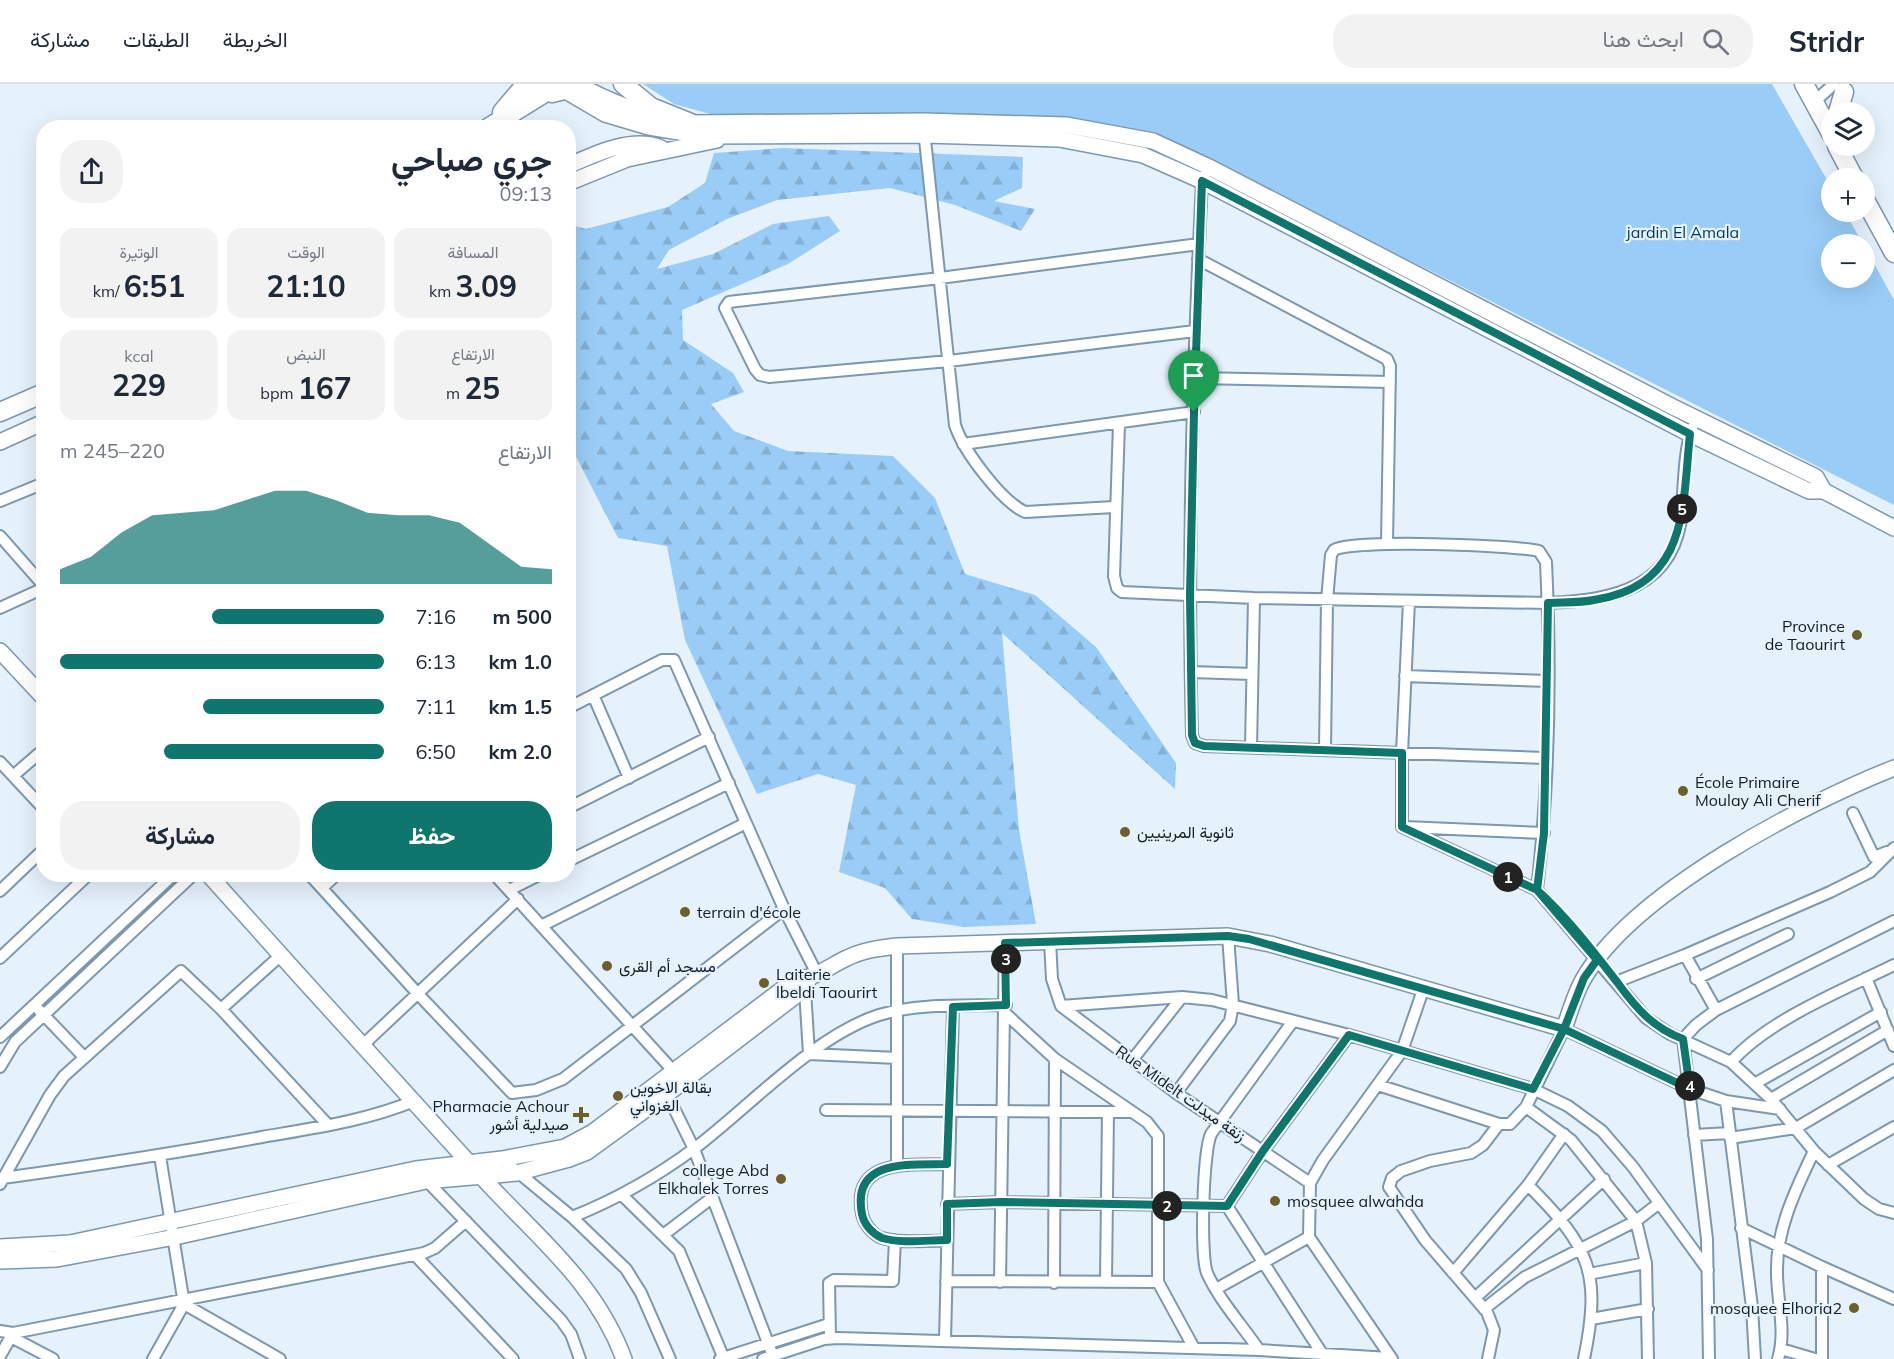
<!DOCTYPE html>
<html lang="ar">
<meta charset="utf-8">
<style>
:root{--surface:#fff;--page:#f2f2f3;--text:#1f2937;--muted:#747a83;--line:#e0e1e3;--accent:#0f766e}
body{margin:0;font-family:Mulish,Vazirmatn,sans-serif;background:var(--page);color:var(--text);direction:rtl;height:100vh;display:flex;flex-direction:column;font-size:22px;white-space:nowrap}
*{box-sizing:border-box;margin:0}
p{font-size:20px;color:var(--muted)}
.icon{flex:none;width:33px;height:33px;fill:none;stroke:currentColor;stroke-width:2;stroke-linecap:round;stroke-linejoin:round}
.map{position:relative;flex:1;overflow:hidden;direction:ltr}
.side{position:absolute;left:36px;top:36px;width:540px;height:762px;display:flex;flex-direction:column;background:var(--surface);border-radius:24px;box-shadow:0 6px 24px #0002;direction:rtl}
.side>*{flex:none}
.tools{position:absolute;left:1821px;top:18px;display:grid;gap:12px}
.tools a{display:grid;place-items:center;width:54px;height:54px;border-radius:50%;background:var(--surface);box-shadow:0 6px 24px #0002;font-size:30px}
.pin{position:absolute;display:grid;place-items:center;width:51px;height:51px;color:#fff;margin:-62px -26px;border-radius:50% 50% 50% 0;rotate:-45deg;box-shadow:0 0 6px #0007}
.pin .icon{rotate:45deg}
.km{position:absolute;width:30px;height:30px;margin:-15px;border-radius:50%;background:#222;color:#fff;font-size:16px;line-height:30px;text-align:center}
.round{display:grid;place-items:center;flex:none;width:63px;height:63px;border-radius:24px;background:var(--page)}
.head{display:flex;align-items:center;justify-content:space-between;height:102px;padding:0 24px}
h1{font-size:33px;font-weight:700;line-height:45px}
.figures{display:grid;grid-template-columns:repeat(3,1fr);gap:9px;height:102px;padding:6px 24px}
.figures div{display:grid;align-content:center;border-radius:15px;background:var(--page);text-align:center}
.figures b{font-size:30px;font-weight:700}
.figures small{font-size:16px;font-weight:400}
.figures p{font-size:16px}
.chart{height:168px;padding:12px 24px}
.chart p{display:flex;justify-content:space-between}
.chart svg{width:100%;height:108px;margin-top:6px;fill:var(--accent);opacity:.7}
.action{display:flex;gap:12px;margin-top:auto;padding:12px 24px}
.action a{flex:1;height:69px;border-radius:24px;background:var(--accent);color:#fff;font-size:24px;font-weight:700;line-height:69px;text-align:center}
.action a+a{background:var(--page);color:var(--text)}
ul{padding:0 24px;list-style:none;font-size:20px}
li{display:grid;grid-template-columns:96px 72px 1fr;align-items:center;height:45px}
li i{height:15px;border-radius:8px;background:var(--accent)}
header{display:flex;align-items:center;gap:36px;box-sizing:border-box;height:84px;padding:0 30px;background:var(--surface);border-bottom:2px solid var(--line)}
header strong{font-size:28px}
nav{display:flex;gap:33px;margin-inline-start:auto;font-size:21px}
.search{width:420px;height:54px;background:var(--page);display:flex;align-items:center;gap:15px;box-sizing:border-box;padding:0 21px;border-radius:24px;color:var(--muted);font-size:22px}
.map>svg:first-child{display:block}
</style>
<header>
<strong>Stridr</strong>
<div class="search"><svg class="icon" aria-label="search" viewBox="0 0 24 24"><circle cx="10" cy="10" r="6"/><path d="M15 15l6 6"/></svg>ابحث هنا</div>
<nav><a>الخريطة</a><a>الطبقات</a><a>مشاركة</a></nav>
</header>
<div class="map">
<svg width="1894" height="1275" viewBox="0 0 1894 1275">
<defs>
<pattern id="forest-firs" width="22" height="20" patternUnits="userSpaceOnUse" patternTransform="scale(1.5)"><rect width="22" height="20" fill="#99cdf7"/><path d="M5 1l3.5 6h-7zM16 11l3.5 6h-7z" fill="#83b0d4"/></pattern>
</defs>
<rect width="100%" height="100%" fill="#e5f1fb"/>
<path fill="url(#forest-firs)" d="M783,64L1023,73L1022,104L994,117L1035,125L1021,147L955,121L890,104L777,116L727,135L669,166L657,185L713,170L773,140L829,132L840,147L788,180L682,226L683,256L733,289L744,308L711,320L734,347L788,367L893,372L935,414L965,490L1035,511L1096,563L1176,679L1175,705L1002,549L1019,746L1036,840L964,843L912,835L885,804L839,788L856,701L818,690L757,710L685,556L667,462L618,454L569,359L568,140L586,145L668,123L705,99L714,69Z"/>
<path fill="#99cdf7" d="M643,0H1772L1831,103L1832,128H1845L1863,160H1832V194H1864L1865,163L1894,216V421L1429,186L1201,75L1072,39L768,36L714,31L674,20Z"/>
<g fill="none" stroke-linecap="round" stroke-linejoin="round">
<g stroke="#7c97ae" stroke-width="14">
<path id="street" d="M1814,18L1834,0
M924,46L955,341C963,366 1001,417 1025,428L1114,423
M1205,91L1202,97C1193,281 1187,466 1192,651L1195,659L1204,662L1545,674
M1198,175L1387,275L1390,282L1387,459
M1195,247L949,277L769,293L760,291L755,285L725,224L729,218L737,217L940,194L1199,160
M1195,294L1390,298
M1119,340L1114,492L1117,504L1122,508L1254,514L1548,519C1613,516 1676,505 1682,426C1684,400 1684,369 1692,344
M963,360L1194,328
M0,417L44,399
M0,452L44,502
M1409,517L1402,669V743L1537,806L1646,934L1670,950L1731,978L1771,1015L1814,1067L1864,1115L1879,1125L1894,1129
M0,524L44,504
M1191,588L1252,590
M1405,592L1548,597
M593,611L629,694
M568,624L662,576H674L784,825L817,890
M1251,663L1254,514
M1325,665L1327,516L1331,471L1334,466C1352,455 1513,461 1539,467L1546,478C1551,584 1549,700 1537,806
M0,678L44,725
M13,692L44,665
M568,724L709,653
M1853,729L1874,773L1887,768
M1405,743L1544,749
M568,777L729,699
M309,790L419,911L512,1009L536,1006L563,995L784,825
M494,790L677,991
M322,804L337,790
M509,806L541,790
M0,807L44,765
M543,841L746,739
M1050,857L1052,895L1061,922L1176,1009L1310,1099
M1685,871L1716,926
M0,874L89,790
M1866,894L1894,962
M1696,895L1788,850
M1616,898L1685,871L1830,808L1870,788L1894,764
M801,903L805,906L809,970L897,974
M1061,922L1182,913L1212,916L1349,951L1533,1005L1568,1022L1602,1047L1633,1083L1708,1186
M221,925L280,872
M39,926L84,973
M1006,930L1055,975L1147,1038L1158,1052V1198L1194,1264
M0,953L174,790
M364,960L518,815
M1133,975L1182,913
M1731,978C1768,936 1843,906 1894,881
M0,983L15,958L194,790
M1756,999L1881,928
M1378,1001L1499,1040H1510L1526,1023L1564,945L1690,1005L1726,1017L1780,1025
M664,1004L694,1065L773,1272
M1176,1009L1230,937L1233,920L1228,852
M1771,1015L1888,946
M1726,1017L1752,1223L1755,1275
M1526,1023L1571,1056L1636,1137L1646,1179L1648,1275
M826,1026L1132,1028
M1694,1051L1730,1049
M1730,1054L1796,1044L1894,986
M160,1072L184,1220L280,1275
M502,1075L572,1133L626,1185L641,1209L670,1275
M897,1081V862
M1828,1081L1894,1043
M3,1094C90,1082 176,1069 262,1053C314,1044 365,1037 414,1017
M425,1095L561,1236L571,1250L580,1275
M0,1100L50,1011L64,992L181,887L221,925L328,1041
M1528,1101C1589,1162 1602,1188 1584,1275
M623,1112L679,1167L724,1275
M947,1120L1001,1118L1227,1122
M1227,1122L1263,1067L1349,951
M1227,1122L1321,1268
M572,1133C617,1115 656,1093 695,1064C749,1023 814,952 879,931C918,919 965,922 1006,921
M1741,1144L1822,1183L1894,1215
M663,1151L713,1113
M947,1157C927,1156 902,1160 882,1154C873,1151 864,1140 862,1130C851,1074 910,1081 947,1080
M415,1171L513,1275
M1822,1183V1275
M1453,1189L1528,1101L1564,1050
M1589,1190L1646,1179
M946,1197L1158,1198
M1000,1198L1005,859
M1106,1198L1108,1028
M1054,1199L1055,975
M1216,1205L1309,1153
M1475,1214L1604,1095
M1484,1225L1525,1193L1636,1137L1658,1120
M1591,1235L1648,1225
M0,1247L13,1249
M11,1253L53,1275
M830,1254L829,1199L834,1196L893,1197L895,1156
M945,1257L953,923
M1781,1265L1815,1275
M1259,1266C1242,1241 1219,1216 1207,1189C1200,1171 1203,1067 1211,1050L1293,937
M0,1272L13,1249L424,1169L435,1164L466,1137
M153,1275L184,1220
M720,1275L829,1240
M763,1275L824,1255L838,1254L1259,1266L1390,1274
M1392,1275L1309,1153L1310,1099L1323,1076L1402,967L1423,906
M1488,1275L1494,1246L1487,1228L1425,1156L1389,1103L1392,1094L1401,1087L1430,1077L1471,1069L1483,1061L1499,1040
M1709,1275L1707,1155L1683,955L1696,941L1716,926L1894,837
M1778,1275C1787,1245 1776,1215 1777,1184C1777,1143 1797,1103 1814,1067"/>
</g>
<g stroke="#7c97ae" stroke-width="18">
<path id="secondary" d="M577,0C616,21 647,32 691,39L924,37L1066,41L1153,57L1209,83L1673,323L1816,393L1824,407
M564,6L605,30L649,43L703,52L924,51L1059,55L1143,71L1202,97L1690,350L1809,407H1824L1894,444
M568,82C595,70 632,52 661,64
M568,99L627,75L717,56
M0,358L44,338
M0,567L44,614
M208,790C298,891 389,990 480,1091C534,1151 595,1196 624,1275
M0,1163L70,1159L416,1085L502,1075L565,1063L593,1048L796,895C816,895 829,882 847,874C863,866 880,864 897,862L1228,852L1270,860L1564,945C1570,928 1575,909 1584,894C1634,808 1803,720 1894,684
M0,1177L57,1175L175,1153L426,1097L517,1089L569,1075L587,1068L667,1010L803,906L809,895"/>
</g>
<g stroke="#7c97ae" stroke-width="21">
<path id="primary" d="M623,0L651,23L691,39
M1804,0L1832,51
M538,2L552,9L564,6L570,0
M502,28L526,0
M1838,28L1844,8
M488,44L546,8
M1837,62L1854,94
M1864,114L1894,169
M0,328L44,309"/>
</g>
<use href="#street" stroke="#fff" stroke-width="10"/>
<use href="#secondary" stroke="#fff" stroke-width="15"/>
<use href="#primary" stroke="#fff" stroke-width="18"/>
</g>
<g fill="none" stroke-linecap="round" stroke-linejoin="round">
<g stroke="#fff" stroke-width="12">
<path id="route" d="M1194,328L1190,511L1192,651L1195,659L1204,662L1402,669V743L1537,806L1597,876L1584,894L1564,945L1533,1005L1349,951L1263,1067L1227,1122L1001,1118L947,1120V1156C927,1156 902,1160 882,1154C873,1150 864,1141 862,1130C851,1074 910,1081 947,1080L953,923L1006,921L1005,859L1228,852L1249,855L1564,945L1690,1005L1683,955C1653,944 1636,924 1617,898C1593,867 1566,832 1537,806L1544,749L1548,519C1563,518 1579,519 1594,516C1689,501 1682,425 1690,350L1202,97L1194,328"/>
</g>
<use href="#route" stroke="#0f766e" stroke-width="8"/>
</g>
<g fill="#6d5f2c" stroke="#e5f1fb" stroke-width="2">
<circle cx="1857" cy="551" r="6"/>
<circle cx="1683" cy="707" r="6"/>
<circle cx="1125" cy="748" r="6"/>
<circle cx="685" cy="828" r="6"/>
<circle cx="607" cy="882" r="6"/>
<circle cx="764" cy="899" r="6"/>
<circle cx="618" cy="1012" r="6"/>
<path d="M578 1022h6v6h6v6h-6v6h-6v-6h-6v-6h6z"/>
<circle cx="781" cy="1095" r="6"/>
<circle cx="1275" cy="1117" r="6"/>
<circle cx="1854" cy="1224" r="6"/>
</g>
<g text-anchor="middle" stroke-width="4.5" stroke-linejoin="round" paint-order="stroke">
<g font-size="16" fill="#01395b" stroke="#e5f1fb">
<text x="1683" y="154">jardin El Amala</text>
</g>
<g font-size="16" fill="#121d25" stroke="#e5f1fb" text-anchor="start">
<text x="1845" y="548" text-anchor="end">Province<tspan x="1845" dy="18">de Taourirt</tspan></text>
<text x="1695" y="704">École Primaire<tspan x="1695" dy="18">Moulay Ali Cherif</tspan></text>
<text x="1137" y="754">ثانوية المرينيين</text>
<text x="697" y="834">terrain d'école</text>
<text x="619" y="888">مسجد أم القرى</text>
<text x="776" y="896">Laiterie<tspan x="776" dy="18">lbeldi Taourirt</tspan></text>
<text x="630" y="1009">بقالة الاخوين<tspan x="630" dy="18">الغزواني</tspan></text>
<text x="569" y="1028" text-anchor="end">Pharmacie Achour<tspan x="569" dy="18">صيدلية أشور</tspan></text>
<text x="769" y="1092" text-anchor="end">college Abd<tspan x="769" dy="18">Elkhalek Torres</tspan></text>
<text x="1287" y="1123">mosquee alwahda</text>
<text x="1842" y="1230" text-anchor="end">mosquee Elhoria2</text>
</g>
<g font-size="16" fill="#121d25" stroke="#e5f1fb">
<text transform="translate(1181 1009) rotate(35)" y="6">Rue Midelt زنقة ميدلت</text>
</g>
</g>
</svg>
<div class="tools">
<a><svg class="icon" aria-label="layers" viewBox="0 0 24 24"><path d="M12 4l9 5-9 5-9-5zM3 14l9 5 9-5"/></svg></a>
<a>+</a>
<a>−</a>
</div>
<div class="pin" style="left:1194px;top:328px;background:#1e9e55"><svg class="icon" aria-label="arrive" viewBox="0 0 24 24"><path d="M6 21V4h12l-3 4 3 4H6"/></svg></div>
<b class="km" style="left:1508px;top:793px">1</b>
<b class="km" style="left:1167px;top:1122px">2</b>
<b class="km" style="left:1006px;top:875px">3</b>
<b class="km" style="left:1690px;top:1002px">4</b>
<b class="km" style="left:1682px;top:425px">5</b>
<section class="side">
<div class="head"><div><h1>جري صباحي</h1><p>09:13</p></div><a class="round"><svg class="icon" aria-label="share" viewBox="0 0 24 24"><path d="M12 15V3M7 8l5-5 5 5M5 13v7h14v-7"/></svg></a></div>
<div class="figures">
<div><p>المسافة</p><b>3.09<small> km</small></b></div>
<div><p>الوقت</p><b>21:10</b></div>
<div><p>الوتيرة</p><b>6:51<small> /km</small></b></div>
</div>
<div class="figures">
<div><p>الارتفاع</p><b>25<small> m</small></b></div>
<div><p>النبض</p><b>167<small> bpm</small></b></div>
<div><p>kcal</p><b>229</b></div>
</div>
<div class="chart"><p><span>الارتفاع</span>220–245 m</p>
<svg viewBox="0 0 160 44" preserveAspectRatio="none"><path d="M0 44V38L10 33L20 23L30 16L40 15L50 14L60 10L70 6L80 6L90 10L100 15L110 16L120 16L130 19L140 28L150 37L160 38V44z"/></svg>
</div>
<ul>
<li><b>500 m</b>7:16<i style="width:53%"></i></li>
<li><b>1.0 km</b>6:13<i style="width:100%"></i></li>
<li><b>1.5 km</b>7:11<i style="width:56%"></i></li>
<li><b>2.0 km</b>6:50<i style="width:68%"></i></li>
</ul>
<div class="action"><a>حفظ</a><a>مشاركة</a></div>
</section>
</div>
